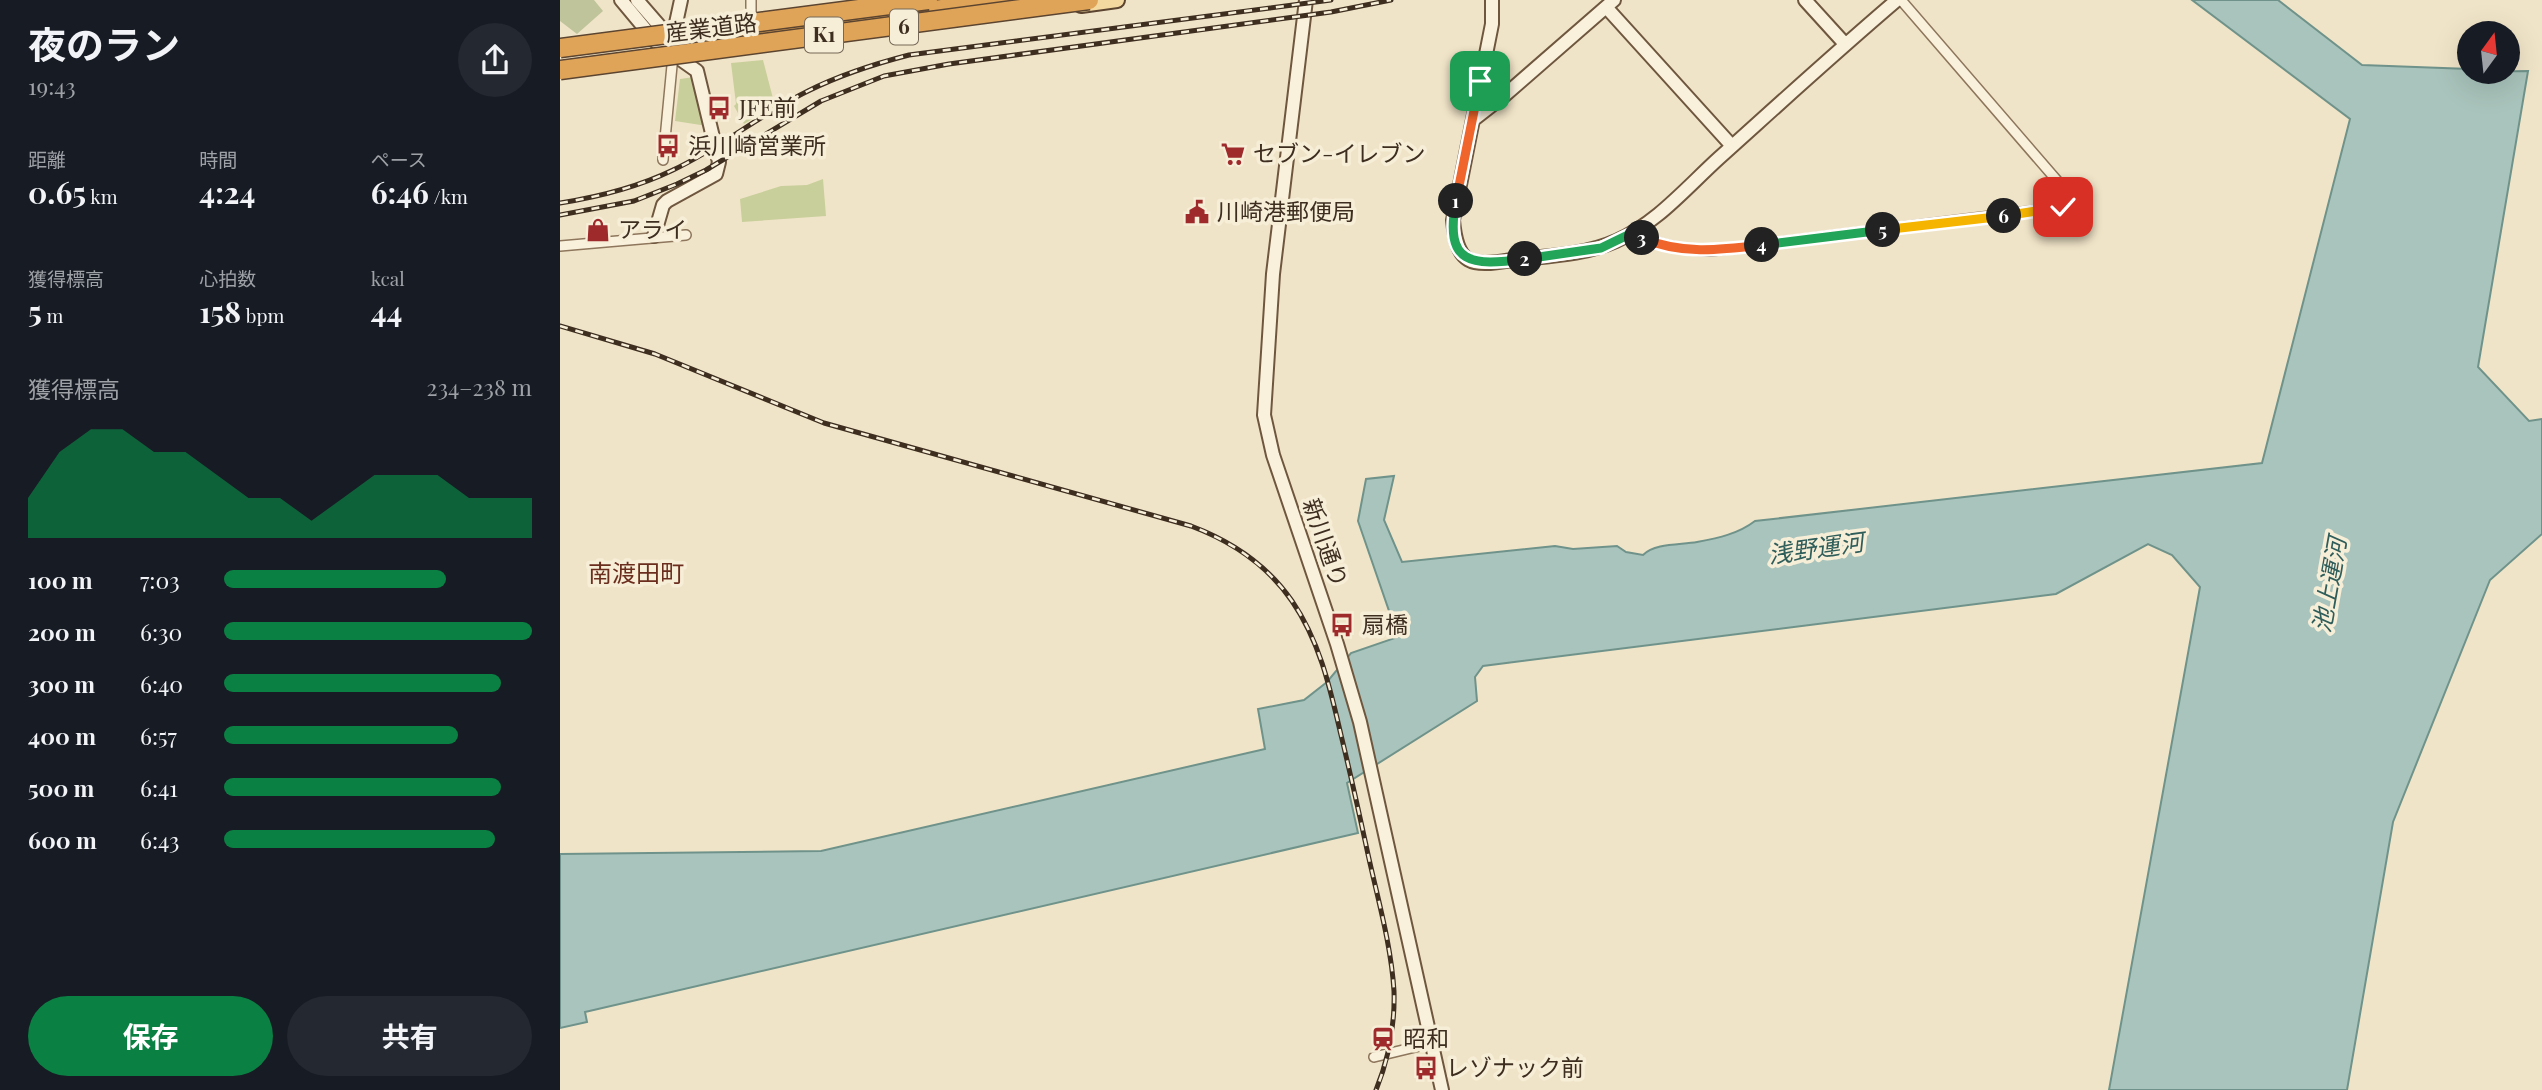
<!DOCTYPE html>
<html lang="ja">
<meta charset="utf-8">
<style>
:root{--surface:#171b24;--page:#242831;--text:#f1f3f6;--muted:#9ea1a6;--accent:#0b8043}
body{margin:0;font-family:"Playfair Display","Noto Sans JP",serif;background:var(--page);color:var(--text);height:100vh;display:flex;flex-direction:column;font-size:26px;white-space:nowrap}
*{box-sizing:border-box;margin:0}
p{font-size:23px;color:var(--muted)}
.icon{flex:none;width:38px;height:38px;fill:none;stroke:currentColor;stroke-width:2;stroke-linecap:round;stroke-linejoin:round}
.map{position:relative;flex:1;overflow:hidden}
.drawer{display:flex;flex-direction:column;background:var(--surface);width:560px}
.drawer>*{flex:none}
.needle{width:46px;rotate:15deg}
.controls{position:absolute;left:1897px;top:21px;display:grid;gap:14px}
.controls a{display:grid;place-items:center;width:63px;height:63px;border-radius:50%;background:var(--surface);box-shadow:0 7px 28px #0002;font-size:35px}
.pin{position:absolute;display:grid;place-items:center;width:60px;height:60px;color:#fff;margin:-30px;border-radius:14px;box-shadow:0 4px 10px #0006}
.km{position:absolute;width:35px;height:35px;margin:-18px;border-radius:50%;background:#222;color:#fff;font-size:19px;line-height:35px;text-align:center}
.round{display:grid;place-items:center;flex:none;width:74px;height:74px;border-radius:37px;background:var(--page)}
.overview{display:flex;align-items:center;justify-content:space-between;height:119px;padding:0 28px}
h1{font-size:38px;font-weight:700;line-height:52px}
.stats{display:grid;grid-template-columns:repeat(3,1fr);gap:10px;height:119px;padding:7px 28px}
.stats div{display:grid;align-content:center}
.stats b{font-size:30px;font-weight:700}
.stats small{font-size:19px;font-weight:400}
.stats p{font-size:19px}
.chart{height:196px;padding:14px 28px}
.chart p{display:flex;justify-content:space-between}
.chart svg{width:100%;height:126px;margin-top:7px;fill:var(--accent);opacity:.7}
.button{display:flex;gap:14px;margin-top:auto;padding:14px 28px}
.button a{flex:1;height:80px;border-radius:42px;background:var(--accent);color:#fff;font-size:28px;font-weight:700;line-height:80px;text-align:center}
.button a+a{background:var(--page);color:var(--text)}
ul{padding:0 28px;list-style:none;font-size:23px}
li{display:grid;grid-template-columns:112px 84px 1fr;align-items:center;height:52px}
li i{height:18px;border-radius:9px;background:var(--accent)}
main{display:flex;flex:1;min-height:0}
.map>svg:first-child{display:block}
</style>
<main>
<section class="drawer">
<div class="overview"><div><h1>夜のラン</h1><p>19:43</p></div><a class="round"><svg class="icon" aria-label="share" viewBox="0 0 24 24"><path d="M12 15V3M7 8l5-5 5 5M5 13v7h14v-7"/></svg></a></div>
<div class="stats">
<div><p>距離</p><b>0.65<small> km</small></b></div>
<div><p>時間</p><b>4:24</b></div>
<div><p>ペース</p><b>6:46<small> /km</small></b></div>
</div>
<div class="stats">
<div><p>獲得標高</p><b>5<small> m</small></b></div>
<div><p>心拍数</p><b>158<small> bpm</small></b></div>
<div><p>kcal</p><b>44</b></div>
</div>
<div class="chart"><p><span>獲得標高</span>234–238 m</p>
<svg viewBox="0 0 160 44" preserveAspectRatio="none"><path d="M0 44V30L10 14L20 6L30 6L40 14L50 14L60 22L70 30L80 30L90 38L100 30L110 22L120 22L130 22L140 30L150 30L160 30V44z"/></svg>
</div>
<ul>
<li><b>100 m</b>7:03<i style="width:72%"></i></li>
<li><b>200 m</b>6:30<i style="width:100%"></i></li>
<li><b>300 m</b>6:40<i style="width:90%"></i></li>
<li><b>400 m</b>6:57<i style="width:76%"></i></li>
<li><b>500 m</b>6:41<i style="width:90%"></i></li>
<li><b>600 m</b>6:43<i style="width:88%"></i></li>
</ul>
<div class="button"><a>保存</a><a>共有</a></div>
</section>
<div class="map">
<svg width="1982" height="1090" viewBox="0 0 1982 1090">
<rect width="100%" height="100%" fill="#f0e4c8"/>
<path fill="#c9cf9b" d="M203,60L215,106L184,124L174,106L176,104L171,63Z
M134,77L147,126L115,121L120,79Z
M263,179L266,216L182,222L180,199L221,186L247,185Z"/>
<path fill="#bfc49a" d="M0,0H34L43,11L17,34L0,21Z"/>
<path fill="#a9c4bc" stroke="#6f938a" stroke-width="2" d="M1632,0H1718L1802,65L1909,69V72L1968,71L1918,367L1969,421L1982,419V534L1930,580L1833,822L1787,1090H1549L1640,587L1612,555L1588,544L1496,594L923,666L915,677L917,701L787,783L798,833L25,1012L27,1022L0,1028V854L261,851L705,749L698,709L744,700L767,682L791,653L838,637L798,521L806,479L834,476L824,520L842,562L995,546L1013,549L1057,546L1066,552L1083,555C1095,543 1120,545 1137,542C1158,538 1178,534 1195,521L1702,463L1790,119Z"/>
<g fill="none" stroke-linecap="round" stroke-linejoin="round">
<g stroke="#8d765c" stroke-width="12">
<path id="street" d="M191,0V25
M103,160L113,55
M1072,233C1099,245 1121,250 1150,251L1503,207L1507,199L1506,191L1341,0
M0,246L126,235
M814,1057L872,1043"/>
</g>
<g stroke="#6f573f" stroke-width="16">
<path id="secondary" d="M61,0L96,42L137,71L159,162L156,174L107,201L103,205L94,236
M77,0L110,38
M746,0L713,274L704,415L713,455L777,644L800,722L882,1090
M932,0V24L893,220C897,265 910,267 952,260C986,256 1025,255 1056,241C1096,224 1127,187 1159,158C1218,105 1277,51 1337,0
M1245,0L1285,44
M1046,7L1172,146
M113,37L121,0
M913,120L945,95L1054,0"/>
</g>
<g stroke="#5b4430" stroke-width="18">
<path id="primary" d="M521,5L557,0"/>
</g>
<g stroke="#5b4430" stroke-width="21">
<path id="highway" d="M180,31C267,28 354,13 441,0"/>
</g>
<use href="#street" stroke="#faf1dc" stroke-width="9"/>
<use href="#secondary" stroke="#faf1dc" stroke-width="12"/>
<use href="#primary" stroke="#f3d9a0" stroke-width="14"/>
<use href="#highway" stroke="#e0a458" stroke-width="18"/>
<g stroke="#3d2e20" stroke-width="5">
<path id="rail" d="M0,203C38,197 78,187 113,170C160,148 201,114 248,91C280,75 314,64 349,55L771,0
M0,215L74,201L117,184L146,170L261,101L324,76L389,64L771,12L831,0
M0,326L95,354L264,423L631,526C671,541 708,566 732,601C760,642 770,688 781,735C790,772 798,808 806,845C816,893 831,942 834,991C835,1025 829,1058 816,1090"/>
</g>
<use href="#rail" stroke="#f7eed8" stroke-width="2.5" stroke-dasharray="8" stroke-linecap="butt"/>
<g stroke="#5b4430" stroke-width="21" stroke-linecap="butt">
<path id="highway-bridge" d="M0,48L368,0
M0,70L529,0"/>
</g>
<use href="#highway-bridge" stroke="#e0a458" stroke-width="18"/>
</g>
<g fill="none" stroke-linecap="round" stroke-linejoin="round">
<g stroke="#fff" stroke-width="14">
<path id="split-1" d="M896,201L920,81"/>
</g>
<g stroke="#fff" stroke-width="14">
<path id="split-2" d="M896,201C884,265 911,266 965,259"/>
</g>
<g stroke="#fff" stroke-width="14">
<path id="split-3" d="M965,259L1041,248L1072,233L1082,238"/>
</g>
<g stroke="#fff" stroke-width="14">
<path id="split-4" d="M1082,238C1122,255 1160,250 1202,245"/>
</g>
<g stroke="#fff" stroke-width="14">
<path id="split-5" d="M1202,245L1323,230"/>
</g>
<g stroke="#fff" stroke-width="14">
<path id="split-6" d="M1323,230L1444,216"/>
</g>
<g stroke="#fff" stroke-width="14">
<path id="split-7" d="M1444,216L1503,207"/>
</g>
<use href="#split-1" stroke="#f0652b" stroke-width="9"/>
<use href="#split-2" stroke="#22a559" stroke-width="9"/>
<use href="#split-3" stroke="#22a559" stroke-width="9"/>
<use href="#split-4" stroke="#f0652b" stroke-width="9"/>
<use href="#split-5" stroke="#22a559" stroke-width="9"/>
<use href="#split-6" stroke="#f5b400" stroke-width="9"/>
<use href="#split-7" stroke="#f5b400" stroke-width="9"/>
</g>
<defs>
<g id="bus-bare" transform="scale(1.89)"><path d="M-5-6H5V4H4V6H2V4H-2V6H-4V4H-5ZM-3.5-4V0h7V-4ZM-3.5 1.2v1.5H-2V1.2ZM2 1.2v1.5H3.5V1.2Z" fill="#9e2a2b" stroke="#f7eed8" stroke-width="2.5" paint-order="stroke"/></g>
<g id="supermarket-bare" transform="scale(1.89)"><path d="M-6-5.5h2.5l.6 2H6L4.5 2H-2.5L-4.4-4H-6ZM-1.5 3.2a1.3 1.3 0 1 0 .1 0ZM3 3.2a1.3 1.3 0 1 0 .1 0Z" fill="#9e2a2b" stroke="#f7eed8" stroke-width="2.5" paint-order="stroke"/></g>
<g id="civic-bare" transform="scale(1.89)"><path d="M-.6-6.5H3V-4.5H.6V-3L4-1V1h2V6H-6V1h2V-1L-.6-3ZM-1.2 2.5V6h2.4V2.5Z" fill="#9e2a2b" stroke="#f7eed8" stroke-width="2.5" paint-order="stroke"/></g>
<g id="shop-bare" transform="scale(1.89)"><path d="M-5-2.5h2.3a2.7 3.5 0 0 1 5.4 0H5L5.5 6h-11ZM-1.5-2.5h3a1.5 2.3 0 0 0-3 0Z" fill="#9e2a2b" stroke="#f7eed8" stroke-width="2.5" paint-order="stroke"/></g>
<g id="station-bare" transform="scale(1.89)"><path d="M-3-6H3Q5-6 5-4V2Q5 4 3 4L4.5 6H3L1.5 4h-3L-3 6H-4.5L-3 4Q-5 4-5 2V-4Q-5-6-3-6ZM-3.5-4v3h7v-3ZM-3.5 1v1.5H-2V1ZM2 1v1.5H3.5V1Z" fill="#9e2a2b" stroke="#f7eed8" stroke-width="2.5" paint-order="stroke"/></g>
</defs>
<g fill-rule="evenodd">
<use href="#bus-bare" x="159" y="108"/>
<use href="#bus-bare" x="108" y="146"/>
<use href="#supermarket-bare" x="673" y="154"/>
<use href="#civic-bare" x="637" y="212"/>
<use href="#shop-bare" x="38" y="230"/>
<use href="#bus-bare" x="782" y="625"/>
<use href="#station-bare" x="823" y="1039"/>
<use href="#bus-bare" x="866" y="1068"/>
</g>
<g text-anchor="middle" stroke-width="7" stroke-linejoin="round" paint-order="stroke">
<g fill="#f7eed8" stroke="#756857" stroke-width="2">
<rect x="330" y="9.5" width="28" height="35" rx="5"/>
<rect x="245" y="17.5" width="38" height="35" rx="5"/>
</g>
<g font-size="21" font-weight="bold" fill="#3d2e20">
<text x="344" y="34">6</text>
<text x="264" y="42">K1</text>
</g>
<g font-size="23" fill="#3d2e20" stroke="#f7eed8">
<text transform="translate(151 28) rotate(-7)" y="8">産業道路</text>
<text transform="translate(765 543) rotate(71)" y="8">新川通り</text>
</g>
<g font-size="23" fill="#3d2e20" stroke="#f7eed8" text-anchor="start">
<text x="179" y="116">JFE前</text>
<text x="128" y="154">浜川崎営業所</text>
<text x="693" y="162">セブン-イレブン</text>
<text x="657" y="220">川崎港郵便局</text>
<text x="58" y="238">アライ</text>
<text x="802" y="633">扇橋</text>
<text x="843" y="1047">昭和</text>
<text x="886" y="1076">レゾナック前</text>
</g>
<g font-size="24" font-style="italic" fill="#2f5d5a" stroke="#f7eed8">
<text transform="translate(1256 549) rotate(-8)" y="8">浅野運河</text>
<text transform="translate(1770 585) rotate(-80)" y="8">池上運河</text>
</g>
<g font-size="24" fill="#6b2e1e" stroke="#f7eed8">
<text x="76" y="582">南渡田町</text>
</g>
</g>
</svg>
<div class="controls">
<a><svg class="needle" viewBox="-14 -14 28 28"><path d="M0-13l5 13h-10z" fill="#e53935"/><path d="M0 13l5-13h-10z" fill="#9ea1a6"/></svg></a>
</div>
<div class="pin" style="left:920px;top:81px;background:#1e9e55"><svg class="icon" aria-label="arrive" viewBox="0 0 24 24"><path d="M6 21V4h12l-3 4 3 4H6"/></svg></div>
<div class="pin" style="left:1503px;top:207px;background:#d93025"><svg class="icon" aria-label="check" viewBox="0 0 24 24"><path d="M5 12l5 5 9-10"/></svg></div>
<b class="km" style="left:896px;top:201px">1</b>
<b class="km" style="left:965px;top:259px">2</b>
<b class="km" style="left:1082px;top:238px">3</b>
<b class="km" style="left:1202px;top:245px">4</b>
<b class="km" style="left:1323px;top:230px">5</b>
<b class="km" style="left:1444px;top:216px">6</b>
</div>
</main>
